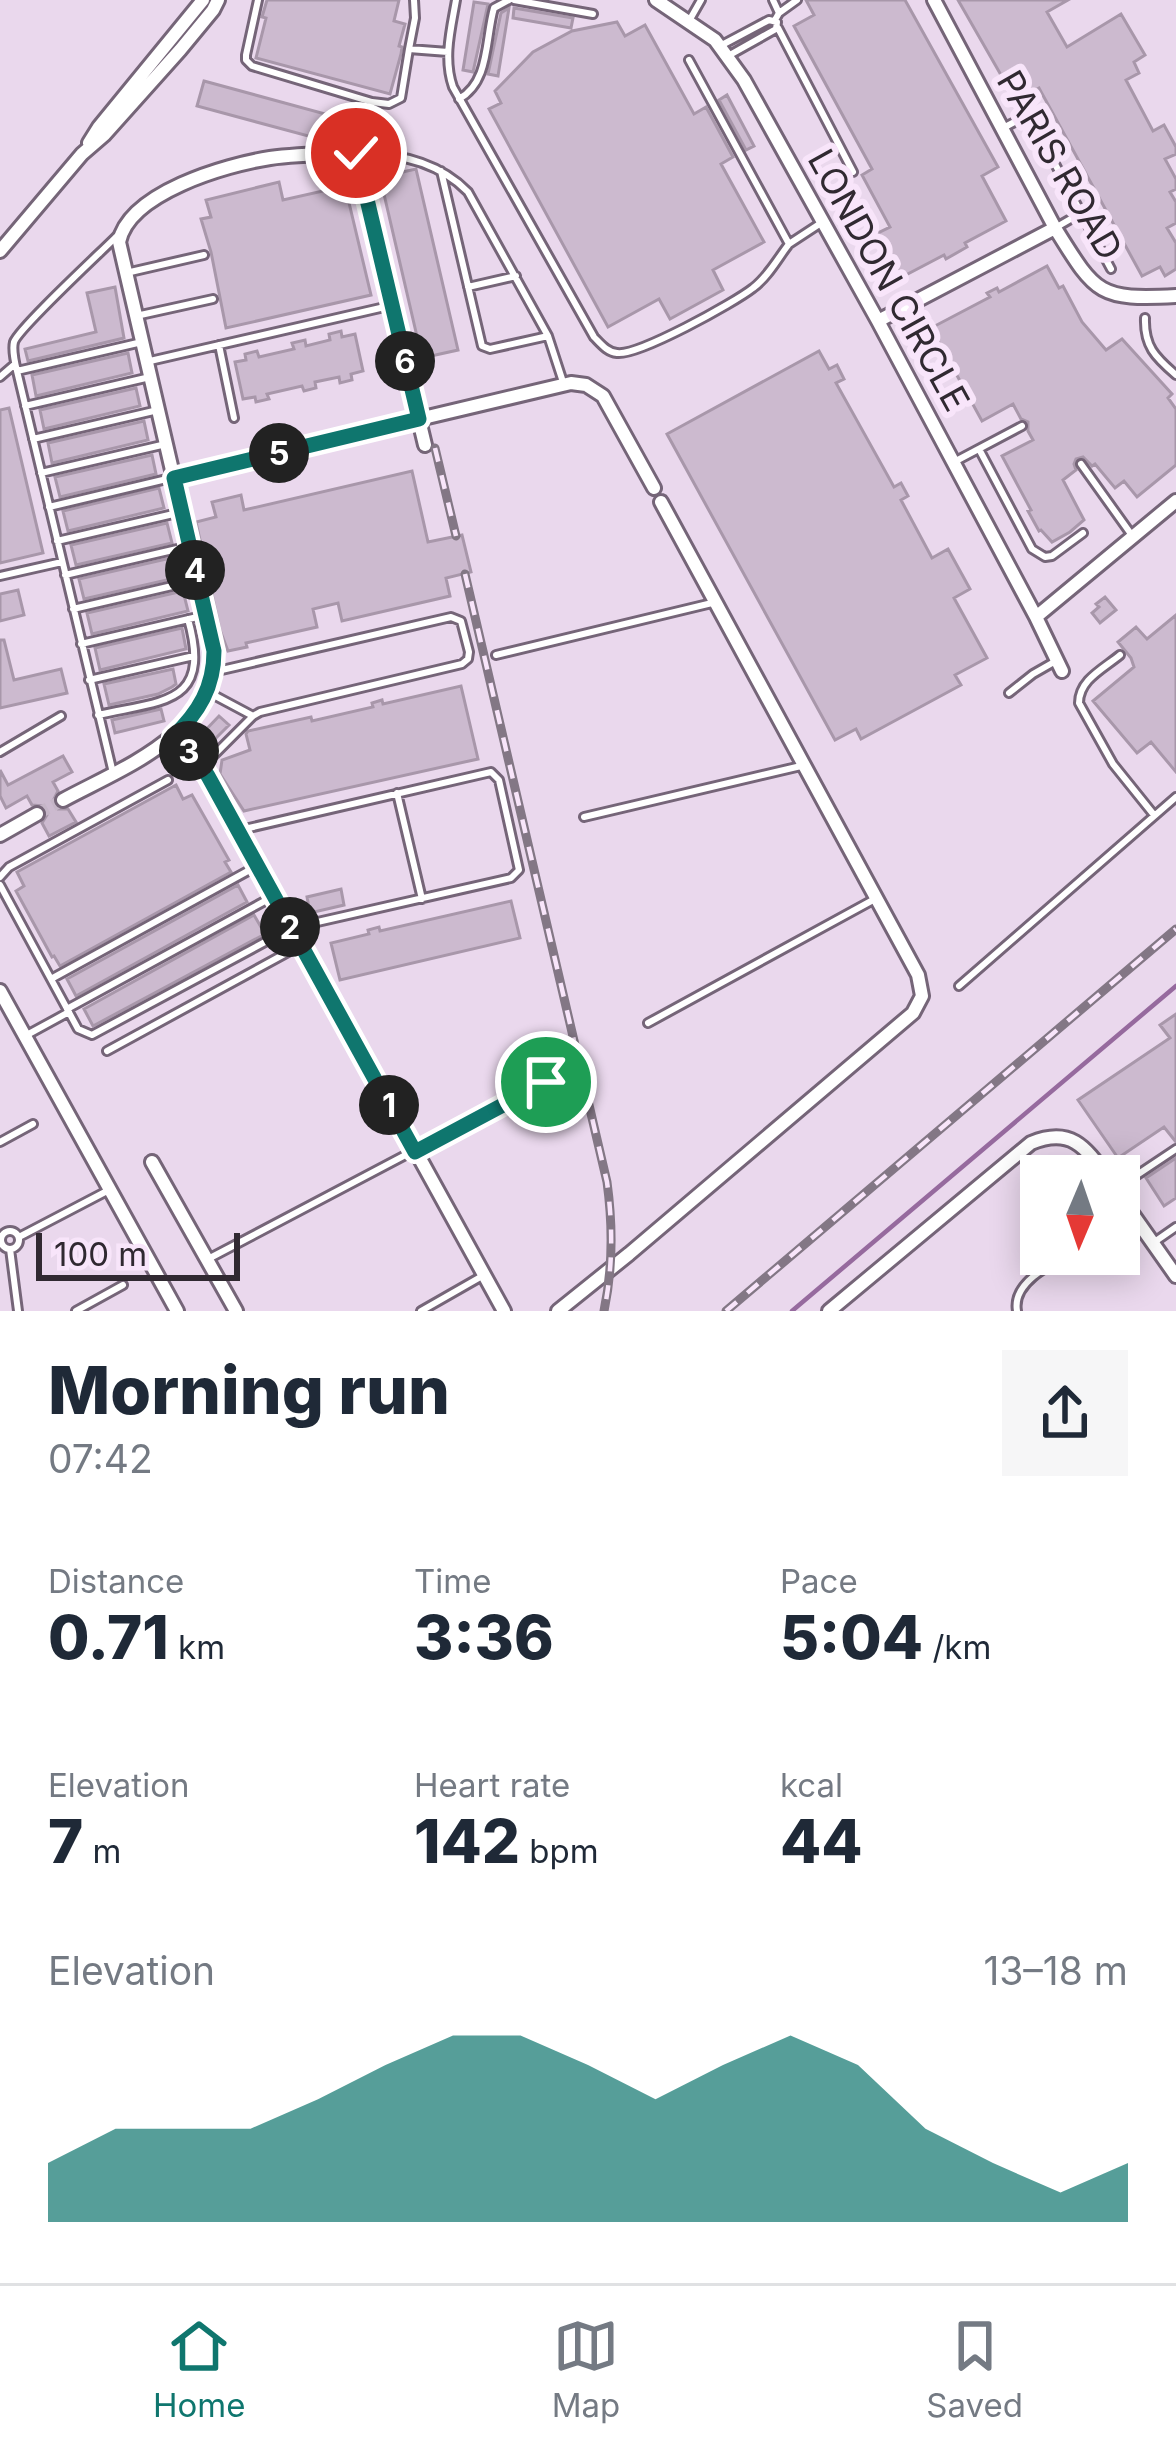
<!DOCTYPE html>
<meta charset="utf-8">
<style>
:root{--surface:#fff;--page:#f6f6f7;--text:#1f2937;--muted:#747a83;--line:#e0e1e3;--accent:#0f766e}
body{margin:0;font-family:Inter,sans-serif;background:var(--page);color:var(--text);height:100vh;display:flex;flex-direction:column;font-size:45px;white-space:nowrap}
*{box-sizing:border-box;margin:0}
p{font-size:39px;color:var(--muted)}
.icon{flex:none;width:66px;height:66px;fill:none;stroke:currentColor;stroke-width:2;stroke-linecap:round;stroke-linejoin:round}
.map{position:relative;height:1311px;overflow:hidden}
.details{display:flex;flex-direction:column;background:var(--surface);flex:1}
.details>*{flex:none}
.needle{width:78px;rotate:182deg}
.controls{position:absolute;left:1020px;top:1155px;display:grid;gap:24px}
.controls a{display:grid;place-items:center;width:120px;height:120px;border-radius:0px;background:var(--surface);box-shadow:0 6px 30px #0003;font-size:60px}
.scale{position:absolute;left:36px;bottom:30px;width:204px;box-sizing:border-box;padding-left:12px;border:6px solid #302931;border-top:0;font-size:33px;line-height:42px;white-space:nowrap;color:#302931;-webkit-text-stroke:9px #f8e5fa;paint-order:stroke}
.pin{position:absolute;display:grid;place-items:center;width:102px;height:102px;color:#fff;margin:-51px;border:6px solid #fff;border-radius:50%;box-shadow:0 3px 12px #0007}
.km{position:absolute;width:60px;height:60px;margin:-30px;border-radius:50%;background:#222;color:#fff;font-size:33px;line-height:60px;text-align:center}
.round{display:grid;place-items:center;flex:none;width:126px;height:126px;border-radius:0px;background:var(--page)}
.head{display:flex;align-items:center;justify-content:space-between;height:204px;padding:0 48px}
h1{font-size:66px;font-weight:800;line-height:90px}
.metrics{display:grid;grid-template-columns:repeat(3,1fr);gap:18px;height:204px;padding:12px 48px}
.metrics div{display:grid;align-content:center}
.metrics b{font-size:60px;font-weight:800}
.metrics small{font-size:33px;font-weight:400}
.metrics p{font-size:33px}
.chart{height:336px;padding:24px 48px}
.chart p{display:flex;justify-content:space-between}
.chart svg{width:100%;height:216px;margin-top:12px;fill:var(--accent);opacity:.7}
.tabs{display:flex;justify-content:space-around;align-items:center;height:168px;border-top:3px solid var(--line);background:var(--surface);font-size:33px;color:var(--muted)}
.tabs a{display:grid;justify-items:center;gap:6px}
.tabs .on{color:var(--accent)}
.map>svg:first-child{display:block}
</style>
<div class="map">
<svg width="1176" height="1311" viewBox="0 0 1176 1311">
<rect width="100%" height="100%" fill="#ead8ed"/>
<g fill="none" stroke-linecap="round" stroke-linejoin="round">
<path stroke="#966a9e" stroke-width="4.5" d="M792,1311L1176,986"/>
</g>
<path fill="#ccbacf" stroke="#a897aa" stroke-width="3" d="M267,0H399L394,21L405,24L399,46L402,47L401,54L390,94L256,58L266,18L262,17Z
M806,0H905L998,167L982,176L1006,221L965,243L967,247L946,259L944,255L902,277L878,233L890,227L862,175L872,169L794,26L814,15Z
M958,0H1068L1047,12L1067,47L1121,14L1145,55L1134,62L1139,73L1126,80L1153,131L1164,125L1176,147V154L1165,159L1176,179V189L1170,192L1176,202V223L1167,228L1176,243V269L1165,276L1160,267L1142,276L1039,88L1032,92L1017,67L1001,75Z
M474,2L488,4L473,72L463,70Z
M509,8L498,76L488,74L501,13Z
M514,8L573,18L571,28L513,18Z
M617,22L625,36L645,25L694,114L706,107L733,157L721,164L764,242L713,270L723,290L670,319L659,299L608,327L489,109L501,103L495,91L533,52L572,31Z
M204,81L329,115L323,140L197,106Z
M727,95L754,146L746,150L719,100Z
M416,169L458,350L422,358L380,177Z
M279,182L283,200L345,186L371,295L226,328L211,252L201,219L211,217L206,200Z
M1047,266L1059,288L1063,286L1082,322L1106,350L1122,339L1172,394L1168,398L1176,409V465L1137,497L1124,481L1115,488L1095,464L1092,466L1083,457L1076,459L1074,464L1076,470L1063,480L1084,520L1070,532L1052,542L1041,530L1039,531L1028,511L1031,510L1002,456L1033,440L1028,431V422L1021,419L1013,404L982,421L931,328L990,297L987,293L997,288L999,292Z
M115,287L124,338L28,361L25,349L96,332L87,293Z
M341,331L342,337L355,334L363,371L351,374L352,380L340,383L339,377L315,382L316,388L304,391L302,386L267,394L269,399L256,402L255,397L243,399L235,362L246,360L245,354L257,351L259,357L294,349L292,343L305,340L306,346L330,340L329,334Z
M819,351L829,369L837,365L844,379L836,383L894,487L901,483L908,496L901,500L932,558L948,549L970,589L954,598L987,658L955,675L961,685L861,739L856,729L835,740L667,434Z
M128,353L132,373L36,396L32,375Z
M136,388L140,406L44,429L40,410Z
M9,408L43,553L0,563V410Z
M144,421L148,440L52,463L48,443Z
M152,455L156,474L60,497L55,477Z
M412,471L428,542L462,535L471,572L446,578L450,596L342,621L338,603L313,609L317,627L246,643L247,647L228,651L220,630L196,522L216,517L212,502L241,495L244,510Z
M159,488L164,508L68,531L63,511Z
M167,523L172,543L76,565L71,545Z
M175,557L180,577L84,599L79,579Z
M18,590L24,615L0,621V594Z
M183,591L188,611L92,634L87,613Z
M1105,597L1116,610L1100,623L1092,613L1099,607L1096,604Z
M1176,615V772L1151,742L1137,753L1093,701L1134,667L1131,658L1118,642L1136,627L1147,639Z
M182,628L186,649L100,670L95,648Z
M0,640H4L14,680L61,669L67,693L0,708Z
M173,669L176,684L172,687L158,694L109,705L104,684Z
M461,686L478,759L244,811L220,774L222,760L250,750L246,734L248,731L311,717L312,721L373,707L372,703L382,700L383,704Z
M161,709L164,721L115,733L112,720Z
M219,716L229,725L207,747L198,738Z
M63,756L72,772L53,782L58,791L53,801L58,809H68L76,822L49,836L42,823L47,815L43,806L32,805L27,796L6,808L0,796V770L8,785Z
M176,785L183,799L192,795L229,860L225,862L231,872L60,966L54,956L52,957L16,891L24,886L17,872Z
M238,885L247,902L76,996L67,979Z
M341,889L344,905L310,913L307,897Z
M511,901L520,938L340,980L331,943L369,934L368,930L379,927L380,931Z
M254,915L265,934L93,1026L84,1009Z
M1176,1014V1142L1164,1127L1118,1158L1078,1100L1170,1038L1160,1025Z
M1176,1158V1198L1164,1206L1146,1178Z"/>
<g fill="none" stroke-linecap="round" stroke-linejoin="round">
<path stroke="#c5b5c7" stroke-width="12" stroke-dasharray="12 6" stroke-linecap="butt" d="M37,814L63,800"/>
<g stroke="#756578" stroke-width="12">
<path id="service" d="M258,0L246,55V60L252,66L372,102L389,104L401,98L409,49L448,52
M456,0C451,29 443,58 453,87L594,337C601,344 607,352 617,353C638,356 734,303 753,288C768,277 778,258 789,244L689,60
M514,0L593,14
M773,0L779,13
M775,20L779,13L797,0
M689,21L701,0
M778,28L853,172
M720,46L769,20L777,22L776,29L728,56
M409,49L415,18L414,0
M459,99C490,82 485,39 494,8L509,0
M1005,127L1030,114L1013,82
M1039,134L1111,269
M357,153C398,153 439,162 468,192L548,336L563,382
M441,171L482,346L490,349L548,336
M1055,228L1081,213
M789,244L821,223
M126,273L204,255
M468,287L516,276
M136,316L213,299
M1145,318C1144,346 1155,357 1176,375
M219,345L234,418
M150,361L389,306
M17,371L142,342
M0,377L15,364
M25,406L150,377
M33,439L158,410
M979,449L1032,549L1045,557L1052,556L1083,533
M954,462L1022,426
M1081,464L1131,534
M41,473L166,444
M49,507L419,419
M57,541L182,512
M65,575L190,546
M0,576L62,562
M73,609L198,580
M81,644L206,615
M496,655L712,603
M1120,655C1103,669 1079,680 1079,703L1113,764L1154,815
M89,680L194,656
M208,692L253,716
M1009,693L1033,674L1054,662
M98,715C164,700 212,705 188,619
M0,752L61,716
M203,766L253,716L260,712L462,664L468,659L469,652L461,621L451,617L213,672
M113,773L17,371C15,363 12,350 14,342C19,328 100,253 117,236
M397,793L422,899
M584,817L801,766
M0,877L9,867L168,780
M0,885L78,1029L92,1035L291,928L511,878L519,870L499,780L491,772L240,830
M51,979L257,866
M959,986L1176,797
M67,1009L274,896
M648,1023L873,900
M25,1036L69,1012
M107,1051L301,945
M0,1142L33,1124
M1119,1187L1176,1149
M1 1240a9 9 0 1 1 18 0a9 9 0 1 1-18 0Z
M19,1237L107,1191
M1153,1243L1176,1227
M10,1249L18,1311
M210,1258L546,1081
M76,1311L123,1285
M421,1311L484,1275
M1017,1311C1012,1283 1049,1265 1071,1254"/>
</g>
<g stroke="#756578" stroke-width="18">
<path id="minor" d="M656,0L715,40L744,80L878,321L1036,617L1062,671
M934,0L1055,228C1096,294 1098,300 1176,296
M89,143L99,127L203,0
M0,251L82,154L104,135L180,50L213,10L218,0
M878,321L1055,228
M419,419L571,383L586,385L603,396L654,488
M1036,617L1176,501
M173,737L197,759L209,776L504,1311
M63,800C126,766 214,735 214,651L119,242C129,193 225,165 270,158C298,154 327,154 355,153L425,445
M0,835L37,814
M0,991L177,1311
M152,1162L236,1311
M1119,1195L1176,1276
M558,1311L629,1254L913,1013L922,996L918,975L661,502
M829,1311L1031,1143C1070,1127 1085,1146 1106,1176"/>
</g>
<use href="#service" stroke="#fff" stroke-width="6"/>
<use href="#minor" stroke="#fff" stroke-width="12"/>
<g stroke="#837785" stroke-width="9">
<path id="rail" d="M435,448L456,536
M465,574L607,1182C613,1226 613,1268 604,1311
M726,1311L1176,929"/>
</g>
<use href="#rail" stroke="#f8e5fa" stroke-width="4.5" stroke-dasharray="14" stroke-linecap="butt"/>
</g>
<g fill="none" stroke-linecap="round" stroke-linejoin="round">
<g stroke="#fff" stroke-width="24">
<path id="route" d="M356,153L419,419L174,478L214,651C214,687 199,712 173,737L197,759L208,776L415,1152L546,1082"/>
</g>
<use href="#route" stroke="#0f766e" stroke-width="15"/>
</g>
<g text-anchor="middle" stroke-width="12" stroke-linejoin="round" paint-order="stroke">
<g font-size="36" fill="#302931" stroke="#f8e5fa">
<text transform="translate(1060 165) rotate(60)" y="13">PARIS ROAD</text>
<text transform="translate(889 280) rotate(61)" y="13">LONDON CIRCLE</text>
</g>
</g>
</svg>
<div class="controls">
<a><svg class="needle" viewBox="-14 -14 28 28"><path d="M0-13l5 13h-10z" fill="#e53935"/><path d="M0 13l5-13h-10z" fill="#747a83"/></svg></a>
</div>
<div class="scale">100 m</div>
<div class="pin" style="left:546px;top:1082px;background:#1e9e55"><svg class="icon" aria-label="arrive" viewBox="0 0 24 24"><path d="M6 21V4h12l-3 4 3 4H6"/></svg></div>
<div class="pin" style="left:356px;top:153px;background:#d93025"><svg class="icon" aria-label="check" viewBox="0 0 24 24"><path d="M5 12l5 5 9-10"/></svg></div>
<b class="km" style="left:389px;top:1105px">1</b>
<b class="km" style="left:290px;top:927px">2</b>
<b class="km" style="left:189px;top:751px">3</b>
<b class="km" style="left:195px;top:570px">4</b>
<b class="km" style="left:279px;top:453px">5</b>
<b class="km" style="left:405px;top:361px">6</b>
</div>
<section class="details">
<div class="head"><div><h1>Morning run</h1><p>07:42</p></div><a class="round"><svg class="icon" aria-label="share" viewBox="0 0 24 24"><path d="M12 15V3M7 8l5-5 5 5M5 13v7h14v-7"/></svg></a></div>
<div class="metrics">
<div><p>Distance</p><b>0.71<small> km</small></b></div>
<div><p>Time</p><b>3:36</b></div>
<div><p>Pace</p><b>5:04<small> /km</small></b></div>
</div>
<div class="metrics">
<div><p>Elevation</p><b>7<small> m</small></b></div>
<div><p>Heart rate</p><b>142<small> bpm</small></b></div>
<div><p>kcal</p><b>44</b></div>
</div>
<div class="chart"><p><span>Elevation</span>13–18 m</p>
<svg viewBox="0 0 160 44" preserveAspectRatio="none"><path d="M0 44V32L10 25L20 25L30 25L40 19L50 12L60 6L70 6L80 12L90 19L100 12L110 6L120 12L130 25L140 32L150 38L160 32V44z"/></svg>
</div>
</section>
<nav class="tabs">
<a class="on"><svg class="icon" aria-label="home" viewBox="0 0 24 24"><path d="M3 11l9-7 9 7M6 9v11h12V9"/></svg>Home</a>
<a><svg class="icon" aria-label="map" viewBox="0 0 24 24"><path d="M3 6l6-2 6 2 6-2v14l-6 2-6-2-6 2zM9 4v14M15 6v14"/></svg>Map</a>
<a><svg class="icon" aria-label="saved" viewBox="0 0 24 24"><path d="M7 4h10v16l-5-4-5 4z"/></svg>Saved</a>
</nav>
